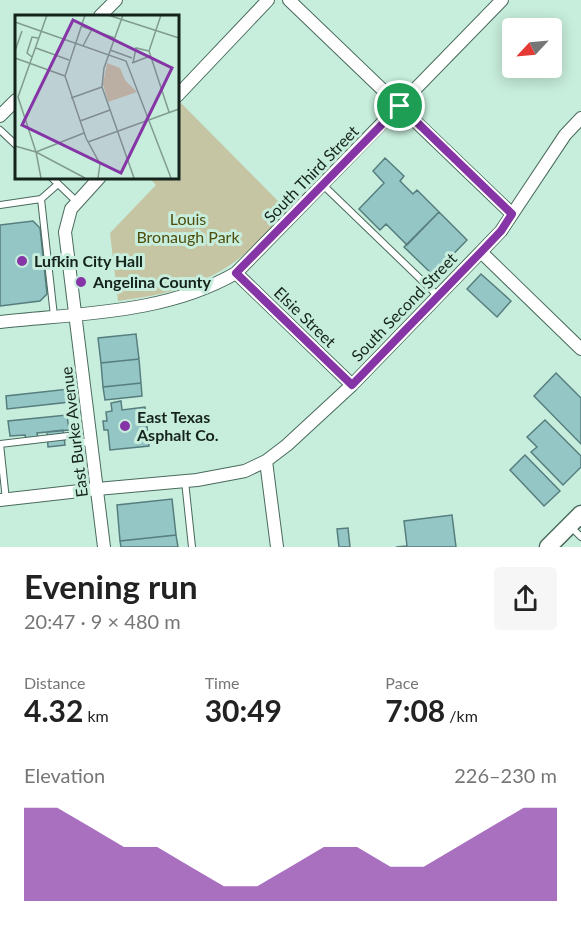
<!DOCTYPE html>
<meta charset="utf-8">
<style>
:root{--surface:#fff;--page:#f6f6f6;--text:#222;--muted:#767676;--accent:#8535a5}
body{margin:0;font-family:Lato,sans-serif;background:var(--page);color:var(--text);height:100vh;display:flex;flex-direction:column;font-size:22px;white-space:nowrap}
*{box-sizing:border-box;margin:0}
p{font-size:20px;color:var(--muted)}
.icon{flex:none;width:33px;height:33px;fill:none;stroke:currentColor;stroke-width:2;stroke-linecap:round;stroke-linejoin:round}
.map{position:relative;height:547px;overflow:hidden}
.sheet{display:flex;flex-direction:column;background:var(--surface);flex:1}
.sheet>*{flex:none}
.needle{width:39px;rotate:244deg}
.controls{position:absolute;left:502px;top:18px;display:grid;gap:12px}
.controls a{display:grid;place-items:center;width:60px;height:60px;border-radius:6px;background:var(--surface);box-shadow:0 3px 15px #0003;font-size:30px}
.pin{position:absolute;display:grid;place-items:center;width:51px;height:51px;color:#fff;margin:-26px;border:3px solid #fff;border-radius:50%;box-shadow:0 2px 6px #0007}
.round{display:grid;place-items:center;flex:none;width:63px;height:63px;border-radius:6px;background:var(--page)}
.overview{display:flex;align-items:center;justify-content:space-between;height:102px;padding:0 24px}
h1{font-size:33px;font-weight:700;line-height:45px}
.stats{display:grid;grid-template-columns:repeat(3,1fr);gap:9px;height:102px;padding:6px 24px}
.stats div{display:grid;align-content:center}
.stats b{font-size:30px;font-weight:700}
.stats small{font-size:16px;font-weight:400}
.stats p{font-size:16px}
.chart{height:168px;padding:12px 24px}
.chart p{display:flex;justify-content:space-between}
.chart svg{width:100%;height:108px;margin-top:6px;fill:var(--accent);opacity:.7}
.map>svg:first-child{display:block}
</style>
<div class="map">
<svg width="581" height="547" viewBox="0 0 581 547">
<rect width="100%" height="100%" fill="#c7eddc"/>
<path fill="#c5c5a3" d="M181,103L288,211C273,226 259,243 242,256C206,286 163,295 118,301L110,233L156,185L149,177H177V107Z"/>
<path fill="#95c6c6" stroke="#567e7e" stroke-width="1.5" d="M385,158L404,176L400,181L413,194L417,190L439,212L407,245L386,224L380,230L359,209L384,183L373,171Z
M439,212L467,240L433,275L404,247Z
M33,221L40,228L47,294L40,301L0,306V225Z
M481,274L511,301L497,317L467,289Z
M136,334L139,359L101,363L98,338Z
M139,359L141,383L103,387L101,363Z
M556,373L581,398V444L534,396Z
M141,383L142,396L105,400L103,387Z
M69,389L70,402L7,409L6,396Z
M121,401L122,410L145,407L149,446L110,450L108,430H104L103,421H107L106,412L112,411L111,403Z
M67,415L69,430L37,433L38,438L26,439L25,435L10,436L8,421Z
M545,420L581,456V467L563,485L531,452L537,447L527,437Z
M63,430L65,445L48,447L47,432Z
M525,455L560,491L544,506L510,470Z
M172,499L176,535L120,541L117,505Z
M452,515L456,547H396L407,546L404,521Z
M348,528L350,547H339L337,529Z
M176,535L178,547H121L120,541Z"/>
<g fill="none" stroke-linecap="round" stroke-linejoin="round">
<g stroke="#496a5c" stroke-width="8">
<path id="service" d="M0,130L16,145
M51,177L77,202
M323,185L438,296
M41,199L54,316
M0,205L41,199L58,184
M185,481L192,547
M6,500L0,444L68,436L92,445
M571,527L581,537"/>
</g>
<g stroke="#496a5c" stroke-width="14">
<path id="minor" d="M289,0L512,214
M100,16L116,0
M177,96L268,0
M0,116L16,100
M100,177L71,209L65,232L104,547
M481,252L581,349
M236,273L352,385
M0,322C80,313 165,314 236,273L502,0
M266,461L277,547
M0,500L97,489L197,480L245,471L266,461L287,445L352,385L501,231L565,135L581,118"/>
</g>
<g stroke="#496a5c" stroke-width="19">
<path id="secondary" d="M548,547L581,514"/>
</g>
<use href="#service" stroke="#fff" stroke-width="6"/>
<use href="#minor" stroke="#fff" stroke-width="12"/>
<use href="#secondary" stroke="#fff" stroke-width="16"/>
</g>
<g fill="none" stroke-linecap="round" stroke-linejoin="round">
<g stroke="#fff" stroke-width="12">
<path id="route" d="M400,106L512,214L501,231L481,252L352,385L236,273Z"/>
</g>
<use href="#route" stroke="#8535a5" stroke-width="8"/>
</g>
<g fill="#8535a5" stroke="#c7eddc" stroke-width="2">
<circle cx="22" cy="261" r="6"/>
<circle cx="81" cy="282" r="6"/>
<circle cx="125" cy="426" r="6"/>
</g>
<g text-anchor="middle" stroke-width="6" stroke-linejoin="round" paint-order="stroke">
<g font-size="16" fill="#15231d" stroke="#c7eddc">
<text transform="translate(311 174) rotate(-46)" y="6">South Third Street</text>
<text transform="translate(404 307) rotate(-46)" y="6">South Second Street</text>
<text transform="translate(305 317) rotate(44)" y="6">Elsie Street</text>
<text transform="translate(74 432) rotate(-97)" y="6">East Burke Avenue</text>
</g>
<g font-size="16" fill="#4f4d0d" stroke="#c7eddc">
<text x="188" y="225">Louis<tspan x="188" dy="18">Bronaugh Park</tspan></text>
</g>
<g font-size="16" font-weight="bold" fill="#15231d" stroke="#c7eddc" text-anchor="start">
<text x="34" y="267">Lufkin City Hall</text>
<text x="93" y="288">Angelina County</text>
<text x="137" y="423">East Texas<tspan x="137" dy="18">Asphalt Co.</tspan></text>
</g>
</g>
<g transform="translate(15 15)">
<rect width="164" height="164" fill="#c7eddc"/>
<path d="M92,48L105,53L110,65L122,77L93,87L88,69Z" fill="#c5c5a3"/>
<path fill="none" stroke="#809c90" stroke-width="1.5" d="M70,0L50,61L71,123L85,149L83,163M93,0L164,23M108,0L89,53L87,72L119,163M146,0L134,36L154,97M0,7L111,46L156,163M66,11L100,23M68,31L77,14M21,33L54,45M95,35L117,43M0,36L7,16M17,42L12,38L17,22L23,23M0,43L50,61M117,48L135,41M118,48L121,33L134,36M56,83L87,72M65,106L95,95M73,127L164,94M0,131L21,137L70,163M21,137L3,82L32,0M26,163L21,137L69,118"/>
<path fill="#8535a5" fill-opacity="0.15" stroke="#8535a5" stroke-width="3" d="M58,5L157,53L106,158L7,110Z"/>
<rect width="164" height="164" fill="none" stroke="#15231d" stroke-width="3"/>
</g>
</svg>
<div class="controls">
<a><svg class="needle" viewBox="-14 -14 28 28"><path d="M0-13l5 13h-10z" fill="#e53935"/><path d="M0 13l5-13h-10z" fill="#767676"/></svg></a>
</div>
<div class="pin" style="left:400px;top:106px;background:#1e9e55"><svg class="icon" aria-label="arrive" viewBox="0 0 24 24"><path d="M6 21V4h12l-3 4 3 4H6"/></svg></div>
</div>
<section class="sheet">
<div class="overview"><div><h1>Evening run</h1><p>20:47 · 9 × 480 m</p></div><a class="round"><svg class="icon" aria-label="share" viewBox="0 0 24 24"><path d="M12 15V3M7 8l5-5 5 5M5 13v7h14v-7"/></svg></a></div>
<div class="stats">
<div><p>Distance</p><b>4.32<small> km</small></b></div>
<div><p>Time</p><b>30:49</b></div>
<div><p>Pace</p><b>7:08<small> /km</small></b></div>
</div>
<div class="chart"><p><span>Elevation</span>226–230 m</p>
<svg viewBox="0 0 160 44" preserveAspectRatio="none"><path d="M0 44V6L10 6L20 14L30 22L40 22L50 30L60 38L70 38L80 30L90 22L100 22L110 30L120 30L130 22L140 14L150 6L160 6V44z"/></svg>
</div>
</section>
